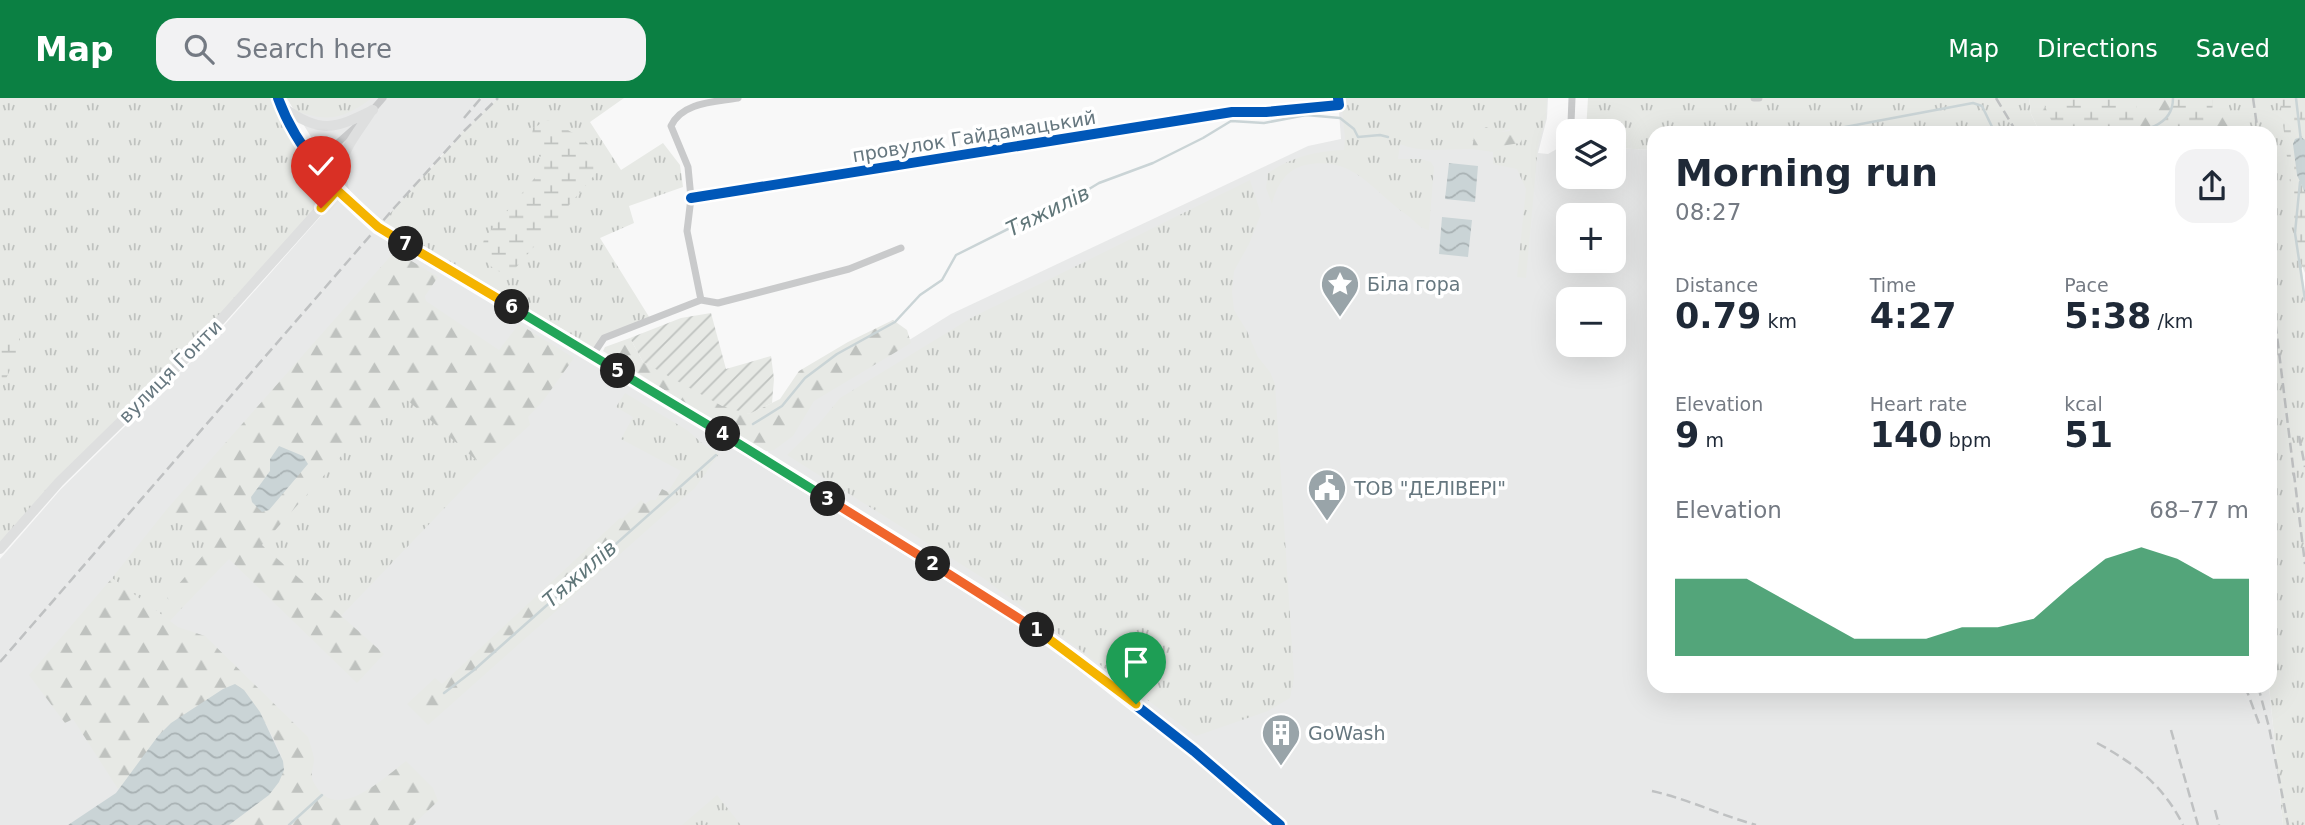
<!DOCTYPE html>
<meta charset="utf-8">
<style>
:root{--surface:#fff;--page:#f2f2f3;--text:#1f2937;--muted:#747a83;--accent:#0b8043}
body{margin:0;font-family:"DejaVu Sans",sans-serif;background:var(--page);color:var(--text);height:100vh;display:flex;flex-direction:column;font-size:26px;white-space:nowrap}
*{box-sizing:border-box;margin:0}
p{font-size:23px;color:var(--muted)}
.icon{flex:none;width:38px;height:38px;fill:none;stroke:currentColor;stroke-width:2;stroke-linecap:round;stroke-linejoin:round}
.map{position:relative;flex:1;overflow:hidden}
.sheet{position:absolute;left:1647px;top:28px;width:630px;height:567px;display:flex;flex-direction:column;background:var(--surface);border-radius:21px;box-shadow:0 7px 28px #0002}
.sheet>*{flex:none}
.buttons{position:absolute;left:1556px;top:21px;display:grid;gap:14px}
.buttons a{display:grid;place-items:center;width:70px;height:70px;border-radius:14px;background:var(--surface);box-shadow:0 7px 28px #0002;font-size:35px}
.pin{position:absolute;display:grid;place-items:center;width:60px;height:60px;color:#fff;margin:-72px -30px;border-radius:50% 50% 50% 0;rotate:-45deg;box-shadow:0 0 7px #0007}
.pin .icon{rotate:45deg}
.km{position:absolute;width:35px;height:35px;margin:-18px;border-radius:50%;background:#222;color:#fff;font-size:19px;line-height:35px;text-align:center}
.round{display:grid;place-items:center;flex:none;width:74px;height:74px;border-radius:21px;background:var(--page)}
.head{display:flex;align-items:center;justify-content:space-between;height:119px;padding:0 28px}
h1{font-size:38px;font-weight:700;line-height:52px}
.figures{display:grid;grid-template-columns:repeat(3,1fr);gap:10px;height:119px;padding:7px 28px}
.figures div{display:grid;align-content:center}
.figures b{font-size:35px;font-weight:700}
.figures small{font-size:19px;font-weight:400}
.figures p{font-size:19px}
.chart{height:196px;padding:14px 28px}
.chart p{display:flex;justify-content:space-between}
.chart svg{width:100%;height:126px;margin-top:7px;fill:var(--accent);opacity:.7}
header{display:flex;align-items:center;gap:42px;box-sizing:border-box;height:98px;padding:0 35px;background:var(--accent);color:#fff}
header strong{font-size:33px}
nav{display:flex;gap:38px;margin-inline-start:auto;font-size:24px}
.search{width:490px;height:63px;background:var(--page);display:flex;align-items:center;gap:18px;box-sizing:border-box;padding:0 24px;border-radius:21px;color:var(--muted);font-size:26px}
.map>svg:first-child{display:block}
</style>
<header>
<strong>Map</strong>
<div class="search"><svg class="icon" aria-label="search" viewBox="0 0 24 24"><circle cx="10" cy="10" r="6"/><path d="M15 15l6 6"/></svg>Search here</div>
<nav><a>Map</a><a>Directions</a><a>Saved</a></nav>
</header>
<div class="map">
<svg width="2305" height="727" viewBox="0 0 2305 727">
<defs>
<pattern id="grass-tufts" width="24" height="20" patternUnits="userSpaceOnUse" patternTransform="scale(1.75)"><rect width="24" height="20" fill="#e7e9e5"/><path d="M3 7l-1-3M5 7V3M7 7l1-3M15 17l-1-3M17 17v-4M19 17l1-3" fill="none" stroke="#bfc2bf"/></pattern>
<pattern id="forest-firs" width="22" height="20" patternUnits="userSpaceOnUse" patternTransform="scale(1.75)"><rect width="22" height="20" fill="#e7e9e5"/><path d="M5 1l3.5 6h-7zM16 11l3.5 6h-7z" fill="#bfc2bf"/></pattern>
<pattern id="wetland-marsh" width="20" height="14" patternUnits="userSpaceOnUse" patternTransform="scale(1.75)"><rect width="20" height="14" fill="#e7e9e5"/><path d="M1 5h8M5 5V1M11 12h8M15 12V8" fill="none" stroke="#bfc2bf"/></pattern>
<pattern id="garden-furrows" width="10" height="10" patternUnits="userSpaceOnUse" patternTransform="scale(1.75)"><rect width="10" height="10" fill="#e7e9e5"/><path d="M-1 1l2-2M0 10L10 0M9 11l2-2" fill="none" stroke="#bfc2bf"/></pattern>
<pattern id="water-waves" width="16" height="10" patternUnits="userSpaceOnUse" patternTransform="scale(1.75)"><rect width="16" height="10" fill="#cad4d6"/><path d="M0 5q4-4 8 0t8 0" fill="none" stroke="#a8b1b3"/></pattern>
</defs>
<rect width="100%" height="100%" fill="#f8f8f8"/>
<path fill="#e8e9e9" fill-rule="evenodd" d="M287,0H498L439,60L381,129L763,359L816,300L951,216L1308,48L1341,41L1338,0H1548L1547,20L1538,55L1548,56L1562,48H1568V79H1614V50L1654,52V588H2269L2283,727H0V461L61,391L197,258L344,92ZM1568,117H1614V163H1568ZM1568,201H1614V247H1568Z"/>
<path fill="url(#grass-tufts)" d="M0,0H278L281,8L337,92L190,256L0,451Z
M287,0H372C344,21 327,25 294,12Z
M498,0H624L590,24L621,72L663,45L680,67L683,89L629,108L634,125L600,140L651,222L604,240L592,258L378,129L464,33Z
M1341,0H1547L1546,20L1538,48L1526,180L1517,179L1526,91L1517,71L1493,66V54L1507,47L1510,31L1500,34L1485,29L1475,33L1472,51C1447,50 1424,56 1400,46L1398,61H1421L1431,64L1434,69L1429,132C1420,131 1415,123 1407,117C1372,93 1354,57 1305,67C1286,71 1276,89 1272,106L1266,90L1268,75C1292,59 1316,53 1344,52L1345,40Z
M1588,0H2029L2031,16L2040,35H1654V52L1614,50V33H1586Z
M2213,0H2285L2305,202V727H2283L2269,588L2270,35H2216Z
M1250,82L1261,116L1249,146L1234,173L1232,194L1234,212L1247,233L1258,259L1270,274L1275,286L1294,580L1290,600L1268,613L1196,638L983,480L787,357L818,327L840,300L971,220Z
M398,293L484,369L341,518L262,447Z
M625,295L687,332L703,346L719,356L695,390L682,401L668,394L681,373L621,341L633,319L616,309Z
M167,411L211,449L167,500L181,511L170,523L112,480Z
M717,697L741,727H682Z"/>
<path fill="url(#forest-firs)" d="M2029,0H2229V35H2040L2031,16Z
M1486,29C1489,30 1493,32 1497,33C1508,36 1515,28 1524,38L1520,45L1507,47L1493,54L1472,51L1475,33Z
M395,153L438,179L425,198L426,203L499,252L519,226L574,260L543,303L528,319L530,327L484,369L398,294L262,447L384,556L357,585L229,461L181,511L167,500L210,449L167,411Z
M893,222L907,232L911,245L814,303L793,338L774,352L762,354L603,253L605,249L630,240L643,264L749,316L780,301L799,273L848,244Z
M662,391L682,401L428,627L407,606L435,580L442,586L620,420L622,421L641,402L645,406L650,402H656Z
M2270,476L2279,572L2272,577L2270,575Z
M112,480L178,529L205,538L308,639C310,646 313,654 314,661C314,668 310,676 313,683C334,727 379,684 406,663L433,690L438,703L413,727H229C245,715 289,687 283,663C279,647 267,630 260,614L158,638L127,683L118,691L73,621L65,625L29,577Z"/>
<path fill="url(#wetland-marsh)" d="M2041,0H2137L2136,35H2057Z
M2173,0H2213L2211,35H2153L2152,28C2167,24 2173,14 2173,0Z
M2280,0H2305V175L2299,161Z
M548,22C570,34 602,44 597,74L521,164L511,175C496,176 489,168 481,155L484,141L538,76L542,66L532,37L533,30Z
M10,232L20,237V250L0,294V238Z"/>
<path fill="url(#garden-furrows)" d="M711,215L726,271L771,258L774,281L772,305L749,316L722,308L643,264L630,240L681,220Z"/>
<path fill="url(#water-waves)" d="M2301,39L2305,42V95L2297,77L2293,46L2295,41Z
M1449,65L1478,68L1475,104L1445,101Z
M1442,119L1472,122L1468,159L1439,156Z
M279,348L303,358L308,366L269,412L262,414L252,404L251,399L270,373V361Z
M235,586L244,592L260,614L283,663L284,672L279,684L269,697L229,727H68L116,695L158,638L171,625L223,591Z"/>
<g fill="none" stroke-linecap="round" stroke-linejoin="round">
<path stroke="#cad4d6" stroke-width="2.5" d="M2296,0L2301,43
M1813,35L1973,5L1982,8L1995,35
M2116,35C2140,33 2173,31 2173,0
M2300,84L2295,135L2305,202
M753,326L782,308L805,280L837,256L895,224L920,197L942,182L956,157L1028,121L1056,111L1099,85L1153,65L1203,40L1231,23L1264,25L1306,17L1340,20L1354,31L1358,39L1380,37L1388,39
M444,595L474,572L716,357
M289,727L322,697"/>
<path stroke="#c9cacb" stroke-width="7" d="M1754,0H1759
M370,15L383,0
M1571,25L1572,0
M315,65L359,26
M691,100L1232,14H1266L1339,7L1338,0
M701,202L687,133L691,100L688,69L671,28C682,4 715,4 738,0
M592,258L604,240L701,202L718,205L849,171L901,150"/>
<path stroke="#dedfdf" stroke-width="10" d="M278,0C297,53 337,93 378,129L763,360L1014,516L1077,561L1194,653L1280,727
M284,10C320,36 335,31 373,12
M346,100C344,91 341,81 341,72C341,52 362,29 372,12
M0,451L59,384L190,256L337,92"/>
<path stroke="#bfc1c2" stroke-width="2.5" stroke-dasharray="10 5" stroke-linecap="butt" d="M1996,0L2017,35
M2253,0L2258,35
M464,20L481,0
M2270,132L2277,191
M2270,181L2305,466
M2299,338L2305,369
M0,564L395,109L464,33L498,0
M2245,588L2260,628
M2258,588L2269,629L2288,727
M2171,632L2198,727
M2097,645C2134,665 2164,688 2183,727
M1652,693C1688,701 1720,717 1756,727
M2215,712L2219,727"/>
<g stroke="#fff" stroke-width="15">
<path id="cycleway" d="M278,0C297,53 337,93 378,129L763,360L1014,516L1077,561L1194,653L1280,727
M691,100L1232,14H1266L1339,7L1338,0"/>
</g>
<use href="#cycleway" stroke="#0057b8" stroke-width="10"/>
</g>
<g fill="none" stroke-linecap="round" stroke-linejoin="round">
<g stroke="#fff" stroke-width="14">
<path id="split-1" d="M1037,532L1136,606"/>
</g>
<g stroke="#fff" stroke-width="14">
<path id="split-2" d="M933,466L1037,532"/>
</g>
<g stroke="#fff" stroke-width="14">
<path id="split-3" d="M828,401L933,466"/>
</g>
<g stroke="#fff" stroke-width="14">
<path id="split-4" d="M723,336L828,401"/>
</g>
<g stroke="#fff" stroke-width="14">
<path id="split-5" d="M618,273L723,336"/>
</g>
<g stroke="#fff" stroke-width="14">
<path id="split-6" d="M512,209L618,273"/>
</g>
<g stroke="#fff" stroke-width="14">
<path id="split-7" d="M406,146L512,209"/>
</g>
<g stroke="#fff" stroke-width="14">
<path id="split-8" d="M321,110L337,92L378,129L406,146"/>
</g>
<use href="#split-1" stroke="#f5b400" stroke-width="9"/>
<use href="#split-2" stroke="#f0652b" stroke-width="9"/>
<use href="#split-3" stroke="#f0652b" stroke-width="9"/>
<use href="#split-4" stroke="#22a559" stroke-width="9"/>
<use href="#split-5" stroke="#22a559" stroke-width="9"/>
<use href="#split-6" stroke="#22a559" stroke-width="9"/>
<use href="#split-7" stroke="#f5b400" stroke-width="9"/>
<use href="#split-8" stroke="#f5b400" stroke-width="9"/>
</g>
<defs>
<g id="sight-pin" transform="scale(2.0125)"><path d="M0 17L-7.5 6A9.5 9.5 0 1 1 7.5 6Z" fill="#99a4a9" stroke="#fff"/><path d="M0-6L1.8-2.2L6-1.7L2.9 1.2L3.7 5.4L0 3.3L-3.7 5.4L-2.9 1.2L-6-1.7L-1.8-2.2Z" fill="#fff"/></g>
<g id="civic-pin" transform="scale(2.0125)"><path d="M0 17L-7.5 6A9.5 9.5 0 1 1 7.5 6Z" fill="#99a4a9" stroke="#fff"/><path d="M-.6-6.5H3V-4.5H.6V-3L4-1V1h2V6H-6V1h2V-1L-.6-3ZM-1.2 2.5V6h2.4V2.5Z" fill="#fff"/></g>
<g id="building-pin" transform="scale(2.0125)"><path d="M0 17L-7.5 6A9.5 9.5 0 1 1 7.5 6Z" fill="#99a4a9" stroke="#fff"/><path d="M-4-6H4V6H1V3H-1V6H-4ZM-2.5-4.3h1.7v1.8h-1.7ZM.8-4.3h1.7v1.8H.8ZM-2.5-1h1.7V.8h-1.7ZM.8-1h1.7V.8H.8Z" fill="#fff"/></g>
</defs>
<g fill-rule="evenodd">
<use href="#sight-pin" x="1340" y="186"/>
<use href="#civic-pin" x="1327" y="390"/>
<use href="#building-pin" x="1281" y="635"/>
</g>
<g text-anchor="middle" stroke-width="7" stroke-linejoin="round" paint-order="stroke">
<g font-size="19" fill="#66777f" stroke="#fff">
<text transform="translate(974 38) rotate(-9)" y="7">провулок Гайдамацький</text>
<text transform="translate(170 273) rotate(-45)" y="7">вулиця Гонти</text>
</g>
<g font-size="19" fill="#66777f" stroke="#fff" text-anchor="start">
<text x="1367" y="193">Біла гора</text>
<text x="1354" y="397">ТОВ "ДЕЛІВЕРІ"</text>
<text x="1308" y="642">GoWash</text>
</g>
<g font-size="21" font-style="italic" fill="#607679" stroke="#fff">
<text transform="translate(1048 113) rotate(-26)" y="7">Тяжилів</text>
<text transform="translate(580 476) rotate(-41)" y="7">Тяжилів</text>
</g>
</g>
</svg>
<div class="buttons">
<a><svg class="icon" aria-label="layers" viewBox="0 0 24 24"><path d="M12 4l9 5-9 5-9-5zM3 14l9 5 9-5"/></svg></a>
<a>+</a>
<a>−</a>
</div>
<div class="pin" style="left:1136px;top:606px;background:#1e9e55"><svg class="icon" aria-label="arrive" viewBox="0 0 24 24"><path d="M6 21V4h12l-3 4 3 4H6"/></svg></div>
<div class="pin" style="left:321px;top:110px;background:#d93025"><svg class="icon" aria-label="check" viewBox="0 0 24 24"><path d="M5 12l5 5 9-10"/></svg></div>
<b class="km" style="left:1037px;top:532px">1</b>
<b class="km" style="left:933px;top:466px">2</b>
<b class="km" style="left:828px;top:401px">3</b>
<b class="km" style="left:723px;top:336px">4</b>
<b class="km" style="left:618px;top:273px">5</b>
<b class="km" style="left:512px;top:209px">6</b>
<b class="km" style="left:406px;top:146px">7</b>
<section class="sheet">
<div class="head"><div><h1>Morning run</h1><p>08:27</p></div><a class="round"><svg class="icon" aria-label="share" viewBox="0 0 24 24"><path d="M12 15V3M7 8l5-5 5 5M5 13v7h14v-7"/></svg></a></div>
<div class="figures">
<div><p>Distance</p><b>0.79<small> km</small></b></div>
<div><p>Time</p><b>4:27</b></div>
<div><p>Pace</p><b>5:38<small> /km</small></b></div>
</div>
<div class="figures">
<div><p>Elevation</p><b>9<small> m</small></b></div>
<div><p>Heart rate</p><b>140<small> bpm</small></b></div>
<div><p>kcal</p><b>51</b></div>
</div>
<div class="chart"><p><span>Elevation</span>68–77 m</p>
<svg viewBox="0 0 160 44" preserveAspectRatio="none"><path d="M0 44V17L10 17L20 17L30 24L40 31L50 38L60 38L70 38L80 34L90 34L100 31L110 20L120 10L130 6L140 10L150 17L160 17V44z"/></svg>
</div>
</section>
</div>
